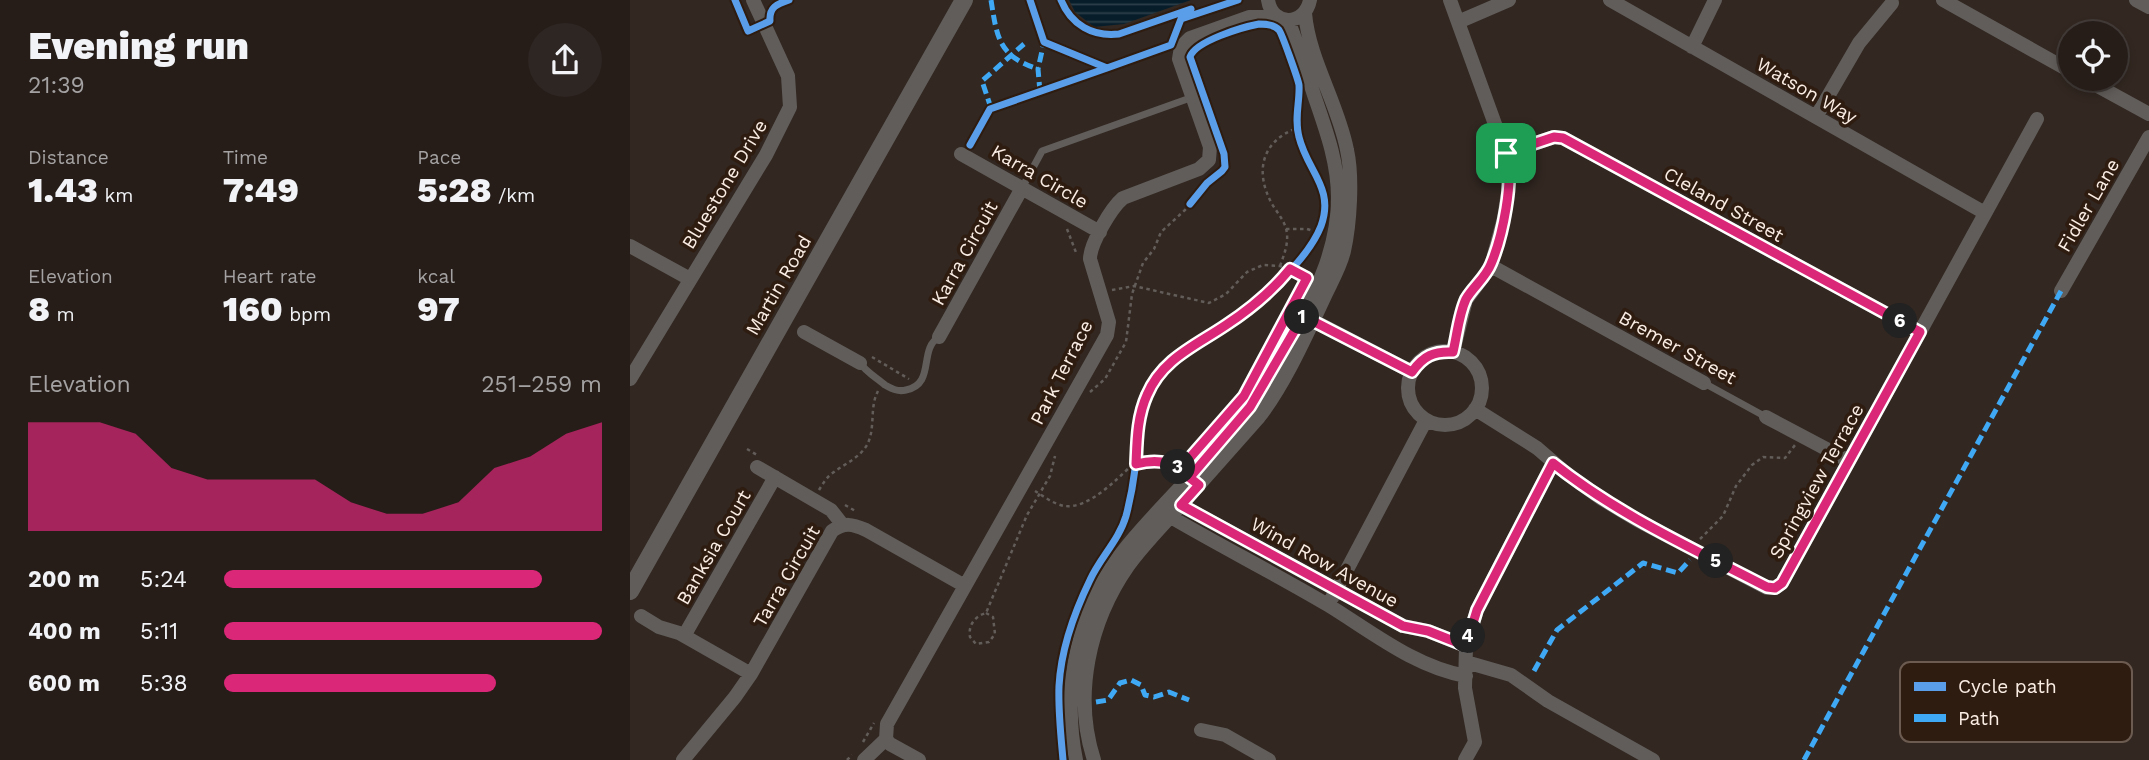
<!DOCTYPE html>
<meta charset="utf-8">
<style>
:root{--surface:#261d19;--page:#2e2622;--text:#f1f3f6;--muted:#a4a2a2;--line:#423b38;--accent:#db2777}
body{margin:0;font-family:"Work Sans",sans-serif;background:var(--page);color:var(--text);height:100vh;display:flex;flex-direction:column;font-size:26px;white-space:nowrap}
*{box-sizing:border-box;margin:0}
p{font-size:23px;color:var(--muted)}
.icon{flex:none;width:38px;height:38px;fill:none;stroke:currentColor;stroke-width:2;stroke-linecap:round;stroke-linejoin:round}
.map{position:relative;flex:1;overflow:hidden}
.details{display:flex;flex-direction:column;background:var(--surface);width:630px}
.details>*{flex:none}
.fabs{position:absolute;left:1428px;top:21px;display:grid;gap:14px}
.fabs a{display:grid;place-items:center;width:70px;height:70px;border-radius:50%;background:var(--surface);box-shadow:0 4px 10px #0003,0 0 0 2px var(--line);font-size:35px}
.pin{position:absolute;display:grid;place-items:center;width:60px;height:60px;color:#fff;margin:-30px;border-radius:14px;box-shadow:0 4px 10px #0006}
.km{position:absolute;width:35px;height:35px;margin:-18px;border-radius:50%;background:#222;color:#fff;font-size:19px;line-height:35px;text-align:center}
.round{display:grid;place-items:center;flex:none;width:74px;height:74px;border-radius:37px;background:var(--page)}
.summary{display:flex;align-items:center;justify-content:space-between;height:119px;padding:0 28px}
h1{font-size:38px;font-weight:800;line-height:52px}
.metrics{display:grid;grid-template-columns:repeat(3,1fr);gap:10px;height:119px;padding:7px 28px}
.metrics div{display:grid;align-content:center}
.metrics b{font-size:35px;font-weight:800}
.metrics small{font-size:19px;font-weight:400}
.metrics p{font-size:19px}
.chart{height:196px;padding:14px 28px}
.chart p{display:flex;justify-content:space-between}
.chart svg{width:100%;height:126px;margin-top:7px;fill:var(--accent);opacity:.7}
ul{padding:0 28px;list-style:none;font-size:23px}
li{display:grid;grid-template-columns:112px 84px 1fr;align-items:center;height:52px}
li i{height:18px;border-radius:9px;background:var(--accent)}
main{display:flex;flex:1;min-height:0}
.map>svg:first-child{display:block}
</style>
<main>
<section class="details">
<div class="summary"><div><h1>Evening run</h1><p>21:39</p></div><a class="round"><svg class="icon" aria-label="share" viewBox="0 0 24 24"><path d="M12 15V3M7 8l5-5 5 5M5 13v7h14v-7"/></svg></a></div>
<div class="metrics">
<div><p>Distance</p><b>1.43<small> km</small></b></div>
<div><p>Time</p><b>7:49</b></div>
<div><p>Pace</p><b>5:28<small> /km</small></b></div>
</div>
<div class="metrics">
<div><p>Elevation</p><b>8<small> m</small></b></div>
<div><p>Heart rate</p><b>160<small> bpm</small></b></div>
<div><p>kcal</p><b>97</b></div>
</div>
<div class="chart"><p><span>Elevation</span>251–259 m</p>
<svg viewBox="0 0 160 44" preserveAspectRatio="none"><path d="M0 44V6L10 6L20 6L30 10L40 22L50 26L60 26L70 26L80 26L90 34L100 38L110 38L120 34L130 22L140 18L150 10L160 6V44z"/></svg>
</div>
<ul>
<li><b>200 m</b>5:24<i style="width:84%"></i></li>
<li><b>400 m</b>5:11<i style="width:100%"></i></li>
<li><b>600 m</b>5:38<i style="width:72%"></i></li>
</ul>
</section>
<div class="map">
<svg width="1519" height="760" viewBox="0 0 1519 760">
<defs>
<pattern id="water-rules" width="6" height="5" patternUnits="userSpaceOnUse" patternTransform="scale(1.75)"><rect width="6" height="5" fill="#071e2a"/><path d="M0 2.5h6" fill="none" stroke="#2c3f49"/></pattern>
</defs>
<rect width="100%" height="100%" fill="#322721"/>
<path fill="url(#water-rules)" d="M439,0H561L494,24L464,27L445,12Z"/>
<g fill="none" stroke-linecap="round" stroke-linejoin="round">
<path stroke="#635d5a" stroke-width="2.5" stroke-dasharray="3.5 3.5" stroke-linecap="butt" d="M437,229L447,255
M656,229H677L690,233
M650,266C654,255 658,245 657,234C656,222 648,214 642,204C624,171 632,141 667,128
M482,290L504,286L579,303L596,294L617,272L633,265L650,266L677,277
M242,357L279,379
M460,392L475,379L496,342L502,294L513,263L524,249L531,232L555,210L560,204
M117,449L127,455
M189,490C192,485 195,480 199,476C211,465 228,460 237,445C246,428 239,408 248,391
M405,491C413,496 425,505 435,506C458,509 486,480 501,466C518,460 534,459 550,469
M215,505L227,512
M1070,539L1093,516L1106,486L1122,465L1133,457L1155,458L1165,445
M356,613L363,617L365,634L359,642L346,644L340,637C338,625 345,616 356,613L397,515L420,476L425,456
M233,742L244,723
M217,760L222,755"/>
<path stroke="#615d5a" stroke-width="7" d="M392,188L412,151L563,97
M230,363C236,372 247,378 255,385C262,389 268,392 276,390C306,384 288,349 309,337
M1074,383L1136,417"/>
<path stroke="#615d5a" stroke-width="14" d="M638,0C642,27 675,26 680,0
M820,0L878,160V192L874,218L861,266L836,300L823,352
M980,0L1355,213
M1313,0L1440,71
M1506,0L1519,7
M828,22L879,0
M1062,47L1085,0
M1455,79L1519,114
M1186,117L1229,43L1262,3
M876,153L924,137L933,138L1290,332
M331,154L470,232
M0,246L60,279
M861,266L1074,383
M1431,291L1519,137
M678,318L782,372
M174,332L230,363
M309,337L392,188
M778 388a37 37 0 1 1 74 0a37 37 0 1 1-74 0Z
M0,379L136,155L160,107L158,76L123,0
M845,409L907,448L936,473L972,499L1007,520L1137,588H1145L1152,583L1407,119
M1136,417L1219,461
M127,467L201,510L212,524
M545,502L773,626L798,631L836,646
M534,513C588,545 644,573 698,605C742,632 785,667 836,676
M702,598L796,420
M11,616L29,627L49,633L121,674
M54,636L145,477
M836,662L881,675L918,701L1023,760
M571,730L595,735L639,760
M256,739L260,744L289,760
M53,760L105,697L121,674L202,531C215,522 222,524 236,530L335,586
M234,760L256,739L257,724L477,335L479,322L460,259C460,244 481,208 493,198L569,169L579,160L580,147L549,59L551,47L560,38L619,17L646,16
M446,760C431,686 449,604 498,545C535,500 579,461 615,415C635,388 650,357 666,328C689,287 708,245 708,198C708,162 696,130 684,95C676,70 668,45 658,20
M464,760C443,695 459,622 498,566C513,545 533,525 551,505C577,476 603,446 629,417C654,385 675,338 693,300C700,284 710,268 714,251C720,224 723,177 717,150C708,103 679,60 675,13
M835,760L845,742L835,688L836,646L847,610L923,463"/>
<path stroke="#615d5a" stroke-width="18" d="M0,591L334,0"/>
<path stroke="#3fa9f5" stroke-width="5" stroke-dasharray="10 5" stroke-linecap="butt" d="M361,0C367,37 368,56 408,69
M410,92L408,69L414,42
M361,108L352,81L394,44
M904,671L927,630L1013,563L1048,573L1060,560
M466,702L478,700L490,683L501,680L511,685L515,695L524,697L539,692L559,700
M1174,760L1431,291"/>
<g stroke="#2f1c10" stroke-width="11">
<path id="cycleway" d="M105,0L118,31L140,21C139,7 147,4 159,0
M400,0L414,42L477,68L541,45L551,19L608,0
M431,0C441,25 463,37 489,34L561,9
M340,145L360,109L477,68
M433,760C431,736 428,710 429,686C431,649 444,613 460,580C470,558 489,540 496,516C500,501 503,485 505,469C509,434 507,398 533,370C550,351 572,340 593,327C625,307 677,262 691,226C705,188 677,171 669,137C664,118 670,102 669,85C668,79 652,34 649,30C645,25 636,24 629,24C613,27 565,41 560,57L594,154L595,167L592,171L577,183L560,204"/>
</g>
<use href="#cycleway" stroke="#5a9eea" stroke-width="7"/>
</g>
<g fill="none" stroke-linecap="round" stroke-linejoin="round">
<g stroke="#fff" stroke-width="14">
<path id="route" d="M876,153C885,179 872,238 861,264C856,277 843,287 836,299C829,314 827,335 823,352C804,351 793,356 782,372L673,316L620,407L560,477L550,469L614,396L677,278L660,269C642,291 619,310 596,325C565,346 532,359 517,395C507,417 507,441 506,464C538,456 545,467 569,485L551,505L773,626L798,631L836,646L847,610L923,463C988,515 1064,549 1137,587L1145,588L1152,583L1290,332L933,138L924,137L876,153"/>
</g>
<use href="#route" stroke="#db2777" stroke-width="9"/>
</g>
<g text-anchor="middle" stroke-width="7" stroke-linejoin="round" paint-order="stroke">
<g font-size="19" fill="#faede4" stroke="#2f1c10">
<text transform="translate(1177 90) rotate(30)" y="7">Watson Way</text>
<text transform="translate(410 176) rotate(30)" y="7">Karra Circle</text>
<text transform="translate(94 184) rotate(-59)" y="7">Bluestone Drive</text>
<text transform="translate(1094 204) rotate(29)" y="7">Cleland Street</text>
<text transform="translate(1458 205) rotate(-60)" y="7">Fidler Lane</text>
<text transform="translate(334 253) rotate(-61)" y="7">Karra Circuit</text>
<text transform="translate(148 285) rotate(-60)" y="7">Martin Road</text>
<text transform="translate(1048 347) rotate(29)" y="7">Bremer Street</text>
<text transform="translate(431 372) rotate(-63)" y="7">Park Terrace</text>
<text transform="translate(1186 481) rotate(-61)" y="7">Springview Terrace</text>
<text transform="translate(83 547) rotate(-60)" y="7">Banksia Court</text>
<text transform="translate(695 562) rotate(29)" y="7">Wind Row Avenue</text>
<text transform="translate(156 576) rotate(-60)" y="7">Tarra Circuit</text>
</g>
</g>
<rect x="1270" y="662" width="232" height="80" rx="10" fill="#2f1c10" stroke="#6c5b50" stroke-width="2"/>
<rect x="1284" y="682" width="32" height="9" fill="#5a9eea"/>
<rect x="1284" y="714" width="32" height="8" fill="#3fa9f5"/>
<g font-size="19" fill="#faede4">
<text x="1328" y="693">Cycle path</text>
<text x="1328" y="725">Path</text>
</g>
</svg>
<div class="fabs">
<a><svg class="icon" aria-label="locate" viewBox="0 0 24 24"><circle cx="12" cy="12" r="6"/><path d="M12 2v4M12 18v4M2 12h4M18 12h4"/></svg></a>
</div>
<div class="pin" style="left:876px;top:153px;background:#1e9e55"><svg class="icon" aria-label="arrive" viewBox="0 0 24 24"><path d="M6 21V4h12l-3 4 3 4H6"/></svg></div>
<b class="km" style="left:672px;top:317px">1</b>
<b class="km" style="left:548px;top:467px">3</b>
<b class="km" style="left:838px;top:636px">4</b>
<b class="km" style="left:1086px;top:561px">5</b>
<b class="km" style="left:1270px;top:321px">6</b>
</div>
</main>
